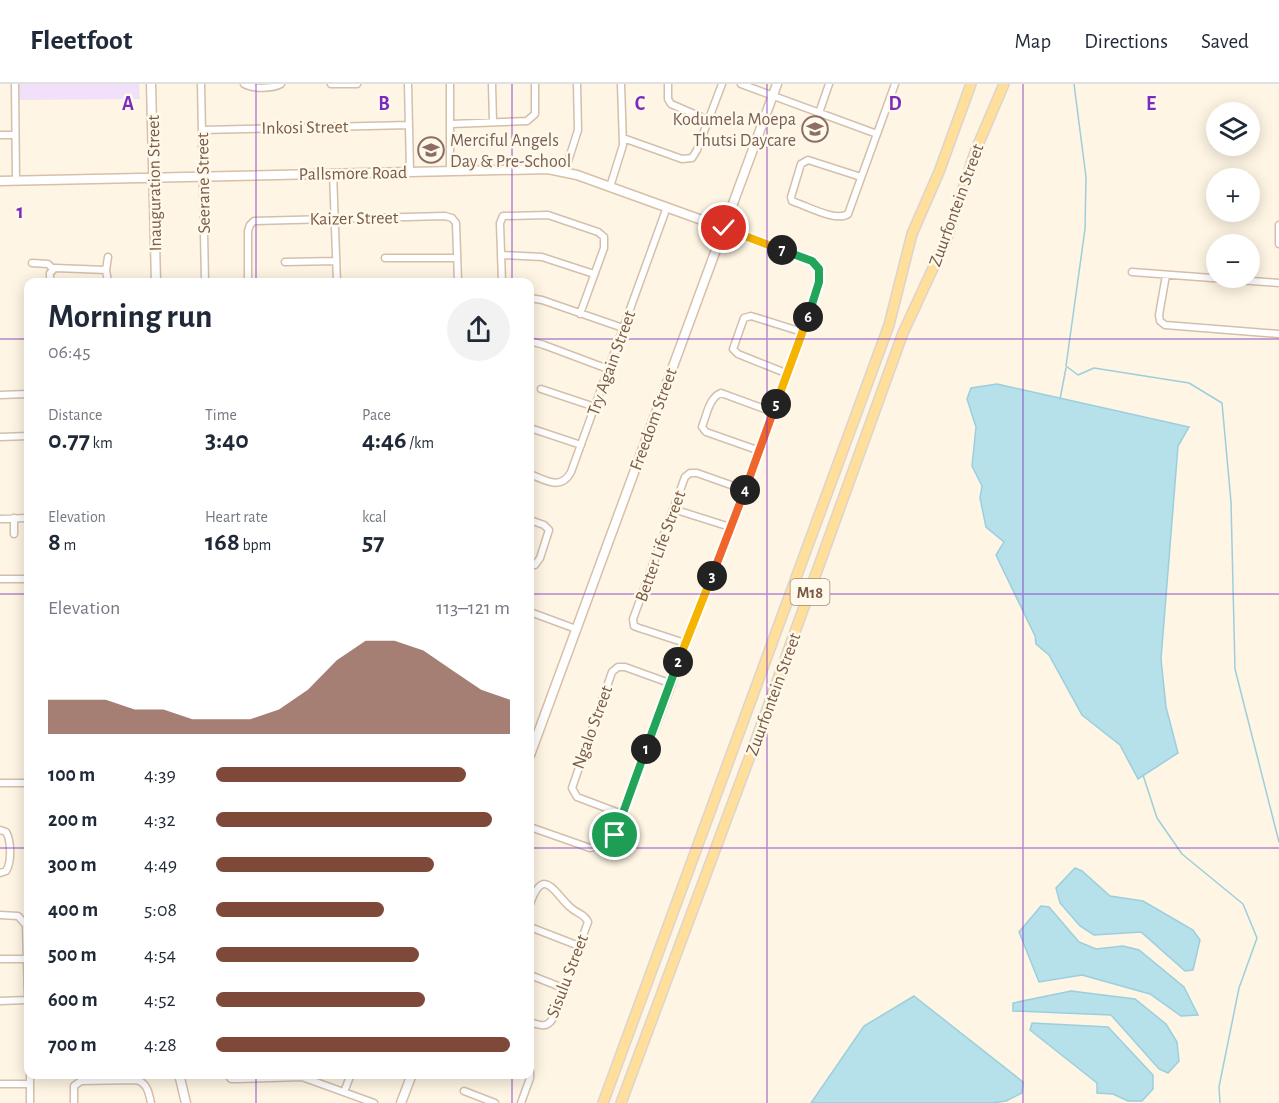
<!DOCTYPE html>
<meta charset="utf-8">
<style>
:root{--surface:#fff;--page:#f2f2f3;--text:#1f2937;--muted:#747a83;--line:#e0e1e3;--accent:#7f493a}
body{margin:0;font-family:"Alegreya Sans",sans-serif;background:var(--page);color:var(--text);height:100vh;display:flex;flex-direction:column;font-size:22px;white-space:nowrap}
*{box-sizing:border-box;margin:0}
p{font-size:20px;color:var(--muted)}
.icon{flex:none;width:33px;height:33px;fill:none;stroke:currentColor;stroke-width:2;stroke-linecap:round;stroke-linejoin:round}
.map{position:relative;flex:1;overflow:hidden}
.panel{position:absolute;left:24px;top:194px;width:510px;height:801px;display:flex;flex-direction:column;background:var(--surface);border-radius:12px;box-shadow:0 3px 15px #0003}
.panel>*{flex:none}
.fabs{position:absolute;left:1206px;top:18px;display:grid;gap:12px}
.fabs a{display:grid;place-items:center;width:54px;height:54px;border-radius:50%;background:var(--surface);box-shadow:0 3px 15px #0003;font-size:30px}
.pin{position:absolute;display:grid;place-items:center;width:51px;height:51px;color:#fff;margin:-26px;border:3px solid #fff;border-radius:50%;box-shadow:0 2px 6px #0007}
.km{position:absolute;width:30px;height:30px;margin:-15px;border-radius:50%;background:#222;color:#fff;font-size:16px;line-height:30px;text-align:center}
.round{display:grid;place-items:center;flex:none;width:63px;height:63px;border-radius:32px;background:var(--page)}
.headline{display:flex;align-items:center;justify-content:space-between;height:102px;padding:0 24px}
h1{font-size:33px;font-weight:600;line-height:45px}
.stats{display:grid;grid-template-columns:repeat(3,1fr);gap:9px;height:102px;padding:6px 24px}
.stats div{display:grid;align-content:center}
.stats b{font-size:26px;font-weight:600}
.stats small{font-size:16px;font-weight:400}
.stats p{font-size:16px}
.chart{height:168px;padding:12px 24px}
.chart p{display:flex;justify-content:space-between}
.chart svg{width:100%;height:108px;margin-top:6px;fill:var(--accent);opacity:.7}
ul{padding:0 24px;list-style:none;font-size:20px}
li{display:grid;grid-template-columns:96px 72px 1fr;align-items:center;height:45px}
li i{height:15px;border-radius:8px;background:var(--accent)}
header{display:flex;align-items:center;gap:36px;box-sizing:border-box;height:84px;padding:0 30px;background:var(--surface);border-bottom:2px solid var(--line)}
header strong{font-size:28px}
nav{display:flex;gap:33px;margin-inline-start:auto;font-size:21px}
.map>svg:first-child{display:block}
</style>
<header>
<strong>Fleetfoot</strong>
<nav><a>Map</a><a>Directions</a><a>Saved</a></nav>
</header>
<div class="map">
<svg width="1279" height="1019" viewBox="0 0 1279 1019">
<rect width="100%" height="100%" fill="#fef5e4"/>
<path fill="#f2e0fb" d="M19,0H139L140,15L19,16Z"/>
<path fill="#b6e0ea" stroke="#9bcfdd" stroke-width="1.5" d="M997,300L1189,343L1178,362L1161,575L1166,623L1178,669L1138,695L1120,661L1082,631L1049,571L1036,560L1035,552L996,471L1004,458L986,443L980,414L982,402L972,382L976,343L967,315L971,304Z
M1075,784L1082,787L1110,812L1143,817L1193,846L1200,856L1193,886L1185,887L1141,848L1094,851L1080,842L1060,819L1056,804Z
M1041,822L1049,823L1079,858L1096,865L1123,862L1139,866L1184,903L1198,931L1181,932L1150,910L1082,891L1039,898L1019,848Z
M1071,907L1135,915L1166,940L1177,958L1179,977L1168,989L1159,985L1111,931L1013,927V919Z
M914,912L1023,998L1022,1009L1006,1017L992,1019H811L864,942Z
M1032,939L1108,943L1153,991V1005L1142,1017H1128L1113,1010L1097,1009V999L1030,946Z"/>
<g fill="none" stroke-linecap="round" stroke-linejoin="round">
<path stroke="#9bcfdd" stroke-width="1.5" d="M1074,0L1086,93L1085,145L1066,282L1078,291L1094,284L1189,299L1222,319L1231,418L1235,585L1279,758
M1060,315L1066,284
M1143,691L1157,734L1182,770L1243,820L1257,854L1239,904L1219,1003L1220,1019"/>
<g stroke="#d4bfab" stroke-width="9">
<path id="street" d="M15,0L16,96
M201,0L205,198
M244,0C253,5 272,5 281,0
M331,0H357
M408,0L410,87
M450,0V86
M492,0L493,38
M668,0V15L671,20L708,36
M741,0L877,50
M819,29L829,0
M451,40L527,37L535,30V0
M202,46L409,41
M0,51H15
M623,54L682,75L692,74L697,66L722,0
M565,87L578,46L577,0
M333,89L337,198
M861,93L808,76L801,80L791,113L792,117L797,119C809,123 837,138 848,130L895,0
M610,103L623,61L621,0
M1279,141V160
M502,171L542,173L594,190
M108,173L106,186L108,198
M385,174H457
M285,178L336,177
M32,179L48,180L53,185
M1132,188L1279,199
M1166,191L1159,231L1160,237L1165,241L1279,250
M50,198V189L55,184L106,186
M248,198V147L250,141L254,137L445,132L452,134L456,139L458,198
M502,198L500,139L503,132L548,131L598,148L604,153V164L580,230
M530,214L542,216L623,244
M530,257L544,261L608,285
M788,290L738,270L733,265L744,234L751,232L802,248
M541,305L595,323
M0,311L28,310
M530,344L581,361
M0,353L28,352
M760,367L706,348L702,343L703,340C707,329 710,313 721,309L773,328
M530,390C545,396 561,407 571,388L667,123
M673,425L730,443
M14,434V450
M0,435L28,434
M530,436L544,441L549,446L540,474L535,481H530
M0,495H28
M530,528L576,545
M685,559L639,544L634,542L633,535L685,393L690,389H697L745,406
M0,699H28
M622,730L577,713L572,704L612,588L618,583H625L672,600
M530,743L590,764L602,761L615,751L672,600L685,559L760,367L817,206C820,194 822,185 812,177L724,144
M0,746L6,748C11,756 12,778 6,787L0,789
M530,820C544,781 554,809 570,823C577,830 584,829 588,838L553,934C547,945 539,941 530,938
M0,831L18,832L26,841L28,914
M530,843L579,862
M0,875H27
M530,891L563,904
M0,917L28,916
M30,990V1019
M227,990L231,995H236L302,993L374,1019
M0,1000H30
M464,1007L495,1019
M344,1008L351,990
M74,1019V1002L81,997L136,996C147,998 149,1009 151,1019
M521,1019L530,994V987"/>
</g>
<g stroke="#d7bfa8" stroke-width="11">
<path id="secondary" d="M151,0L156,198
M0,97L548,85L577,91L724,144
M530,671L777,0
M179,990L186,1019
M401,1019L412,990"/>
</g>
<g stroke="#dcd4cf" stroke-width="12">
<path id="primary" d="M603,1019L889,241L912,150L939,88L971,0
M621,1019L753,664L903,249L947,154L975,68L1004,0"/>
</g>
<use href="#street" stroke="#fff" stroke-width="6"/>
<use href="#secondary" stroke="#fff" stroke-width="8"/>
<use href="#primary" stroke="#ffdf9a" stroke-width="9"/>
</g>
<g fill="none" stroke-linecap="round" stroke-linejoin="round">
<g stroke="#fff" stroke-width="12">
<path id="split-1" d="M615,751L646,665"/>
</g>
<g stroke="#fff" stroke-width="12">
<path id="split-2" d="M646,665L678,578"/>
</g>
<g stroke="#fff" stroke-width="12">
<path id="split-3" d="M678,578L712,492"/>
</g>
<g stroke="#fff" stroke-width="12">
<path id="split-4" d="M712,492L745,406"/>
</g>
<g stroke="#fff" stroke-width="12">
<path id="split-5" d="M745,406L776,320"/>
</g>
<g stroke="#fff" stroke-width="12">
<path id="split-6" d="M776,320L808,233"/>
</g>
<g stroke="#fff" stroke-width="12">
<path id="split-7" d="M782,166L812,177L819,185V198L808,233"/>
</g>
<g stroke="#fff" stroke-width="12">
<path id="split-8" d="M724,144L782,166"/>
</g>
<use href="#split-1" stroke="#22a559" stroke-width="8"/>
<use href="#split-2" stroke="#22a559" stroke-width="8"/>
<use href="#split-3" stroke="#f5b400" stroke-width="8"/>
<use href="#split-4" stroke="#f0652b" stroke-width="8"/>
<use href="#split-5" stroke="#f0652b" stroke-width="8"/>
<use href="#split-6" stroke="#f5b400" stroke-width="8"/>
<use href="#split-7" stroke="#22a559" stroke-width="8"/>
<use href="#split-8" stroke="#f5b400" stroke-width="8"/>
</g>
<path fill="none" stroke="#7b2cbf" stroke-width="1.5" stroke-opacity="0.55" d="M256,0V198M512,0V198M767,0V1019M1023,0V1019M0,255H28M530,255H1279M0,510H28M530,510H1279M0,764H28M530,764H1279M256,990V1019M512,990V1019"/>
<defs>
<g id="school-ring" transform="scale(1.35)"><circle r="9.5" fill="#fff9ec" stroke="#8d6e63" stroke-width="1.5"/><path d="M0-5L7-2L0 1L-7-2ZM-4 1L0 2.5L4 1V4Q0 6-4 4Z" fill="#8d6e63"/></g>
</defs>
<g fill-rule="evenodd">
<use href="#school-ring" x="815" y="45"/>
<use href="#school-ring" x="431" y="66"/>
</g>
<g text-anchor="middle" stroke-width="5" stroke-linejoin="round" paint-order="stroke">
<rect fill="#fff9ec" stroke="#a28a78" stroke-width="1.5" x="790.5" y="495" width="39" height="26" rx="4.5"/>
<g font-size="16" font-weight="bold" fill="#7a5b46">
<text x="810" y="514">M18</text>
</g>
<g font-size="18" fill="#785e54" stroke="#fff9ec" text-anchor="end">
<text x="796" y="41">Kodumela Moepa<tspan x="796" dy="21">Thutsi Daycare</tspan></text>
<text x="450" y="62" text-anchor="start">Merciful Angels<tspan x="450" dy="21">Day &amp; Pre-School</tspan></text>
</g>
<g font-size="18" fill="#7a5b46" stroke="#fff9ec">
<text transform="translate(305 43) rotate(-1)" y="6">Inkosi Street</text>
<text transform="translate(353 89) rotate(-1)" y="6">Pallsmore Road</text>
<text transform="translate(154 99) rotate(-91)" y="6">Inauguration Street</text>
<text transform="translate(203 99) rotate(-91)" y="6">Seerane Street</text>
<text transform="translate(956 121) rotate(-70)" y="6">Zuurfontein Street</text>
<text transform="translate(354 134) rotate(-1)" y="6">Kaizer Street</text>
<text transform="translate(611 279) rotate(-70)" y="6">Try Again Street</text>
<text transform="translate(653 335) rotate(-70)" y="6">Freedom Street</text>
<text transform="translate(660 462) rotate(-70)" y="6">Better Life Street</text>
<text transform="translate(773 610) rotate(-70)" y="6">Zuurfontein Street</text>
<text transform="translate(592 643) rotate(-70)" y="6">Ngalo Street</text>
<text transform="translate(567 892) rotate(-69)" y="6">Sisulu Street</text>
</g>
</g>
<g font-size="20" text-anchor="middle" font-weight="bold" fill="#7b2cbf" stroke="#fff9ec" stroke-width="5" stroke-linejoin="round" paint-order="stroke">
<text x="128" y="26">A</text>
<text x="384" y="26">B</text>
<text x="640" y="26">C</text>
<text x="895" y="26">D</text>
<text x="1151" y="26">E</text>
<text x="20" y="134">1</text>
</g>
</svg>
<div class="fabs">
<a><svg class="icon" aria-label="layers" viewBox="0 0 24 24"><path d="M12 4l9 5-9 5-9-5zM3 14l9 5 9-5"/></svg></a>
<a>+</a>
<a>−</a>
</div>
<div class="pin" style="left:615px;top:751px;background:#1e9e55"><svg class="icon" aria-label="arrive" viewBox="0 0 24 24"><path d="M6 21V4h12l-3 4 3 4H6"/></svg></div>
<div class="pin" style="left:724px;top:144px;background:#d93025"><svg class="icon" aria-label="check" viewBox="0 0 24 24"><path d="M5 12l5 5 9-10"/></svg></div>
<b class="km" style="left:646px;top:665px">1</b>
<b class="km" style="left:678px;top:578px">2</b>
<b class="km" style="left:712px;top:492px">3</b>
<b class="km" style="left:745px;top:406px">4</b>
<b class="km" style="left:776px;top:320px">5</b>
<b class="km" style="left:808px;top:233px">6</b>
<b class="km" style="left:782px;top:166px">7</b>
<section class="panel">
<div class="headline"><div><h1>Morning run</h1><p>06:45</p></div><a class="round"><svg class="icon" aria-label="share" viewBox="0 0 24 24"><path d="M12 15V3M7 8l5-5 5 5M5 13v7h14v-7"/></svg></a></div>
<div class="stats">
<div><p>Distance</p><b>0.77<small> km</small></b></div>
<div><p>Time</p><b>3:40</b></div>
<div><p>Pace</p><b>4:46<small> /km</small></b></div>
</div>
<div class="stats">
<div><p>Elevation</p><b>8<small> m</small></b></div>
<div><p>Heart rate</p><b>168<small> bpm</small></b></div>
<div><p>kcal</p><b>57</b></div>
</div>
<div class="chart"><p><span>Elevation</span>113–121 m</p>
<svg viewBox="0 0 160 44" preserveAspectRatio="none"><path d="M0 44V30L10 30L20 30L30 34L40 34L50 38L60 38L70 38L80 34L90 26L100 14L110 6L120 6L130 10L140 18L150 26L160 30V44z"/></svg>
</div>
<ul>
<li><b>100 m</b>4:39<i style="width:85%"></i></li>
<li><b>200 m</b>4:32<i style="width:94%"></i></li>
<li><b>300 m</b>4:49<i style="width:74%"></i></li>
<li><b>400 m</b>5:08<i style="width:57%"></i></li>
<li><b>500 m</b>4:54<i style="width:69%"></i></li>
<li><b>600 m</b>4:52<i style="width:71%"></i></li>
<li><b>700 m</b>4:28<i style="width:100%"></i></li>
</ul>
</section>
</div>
